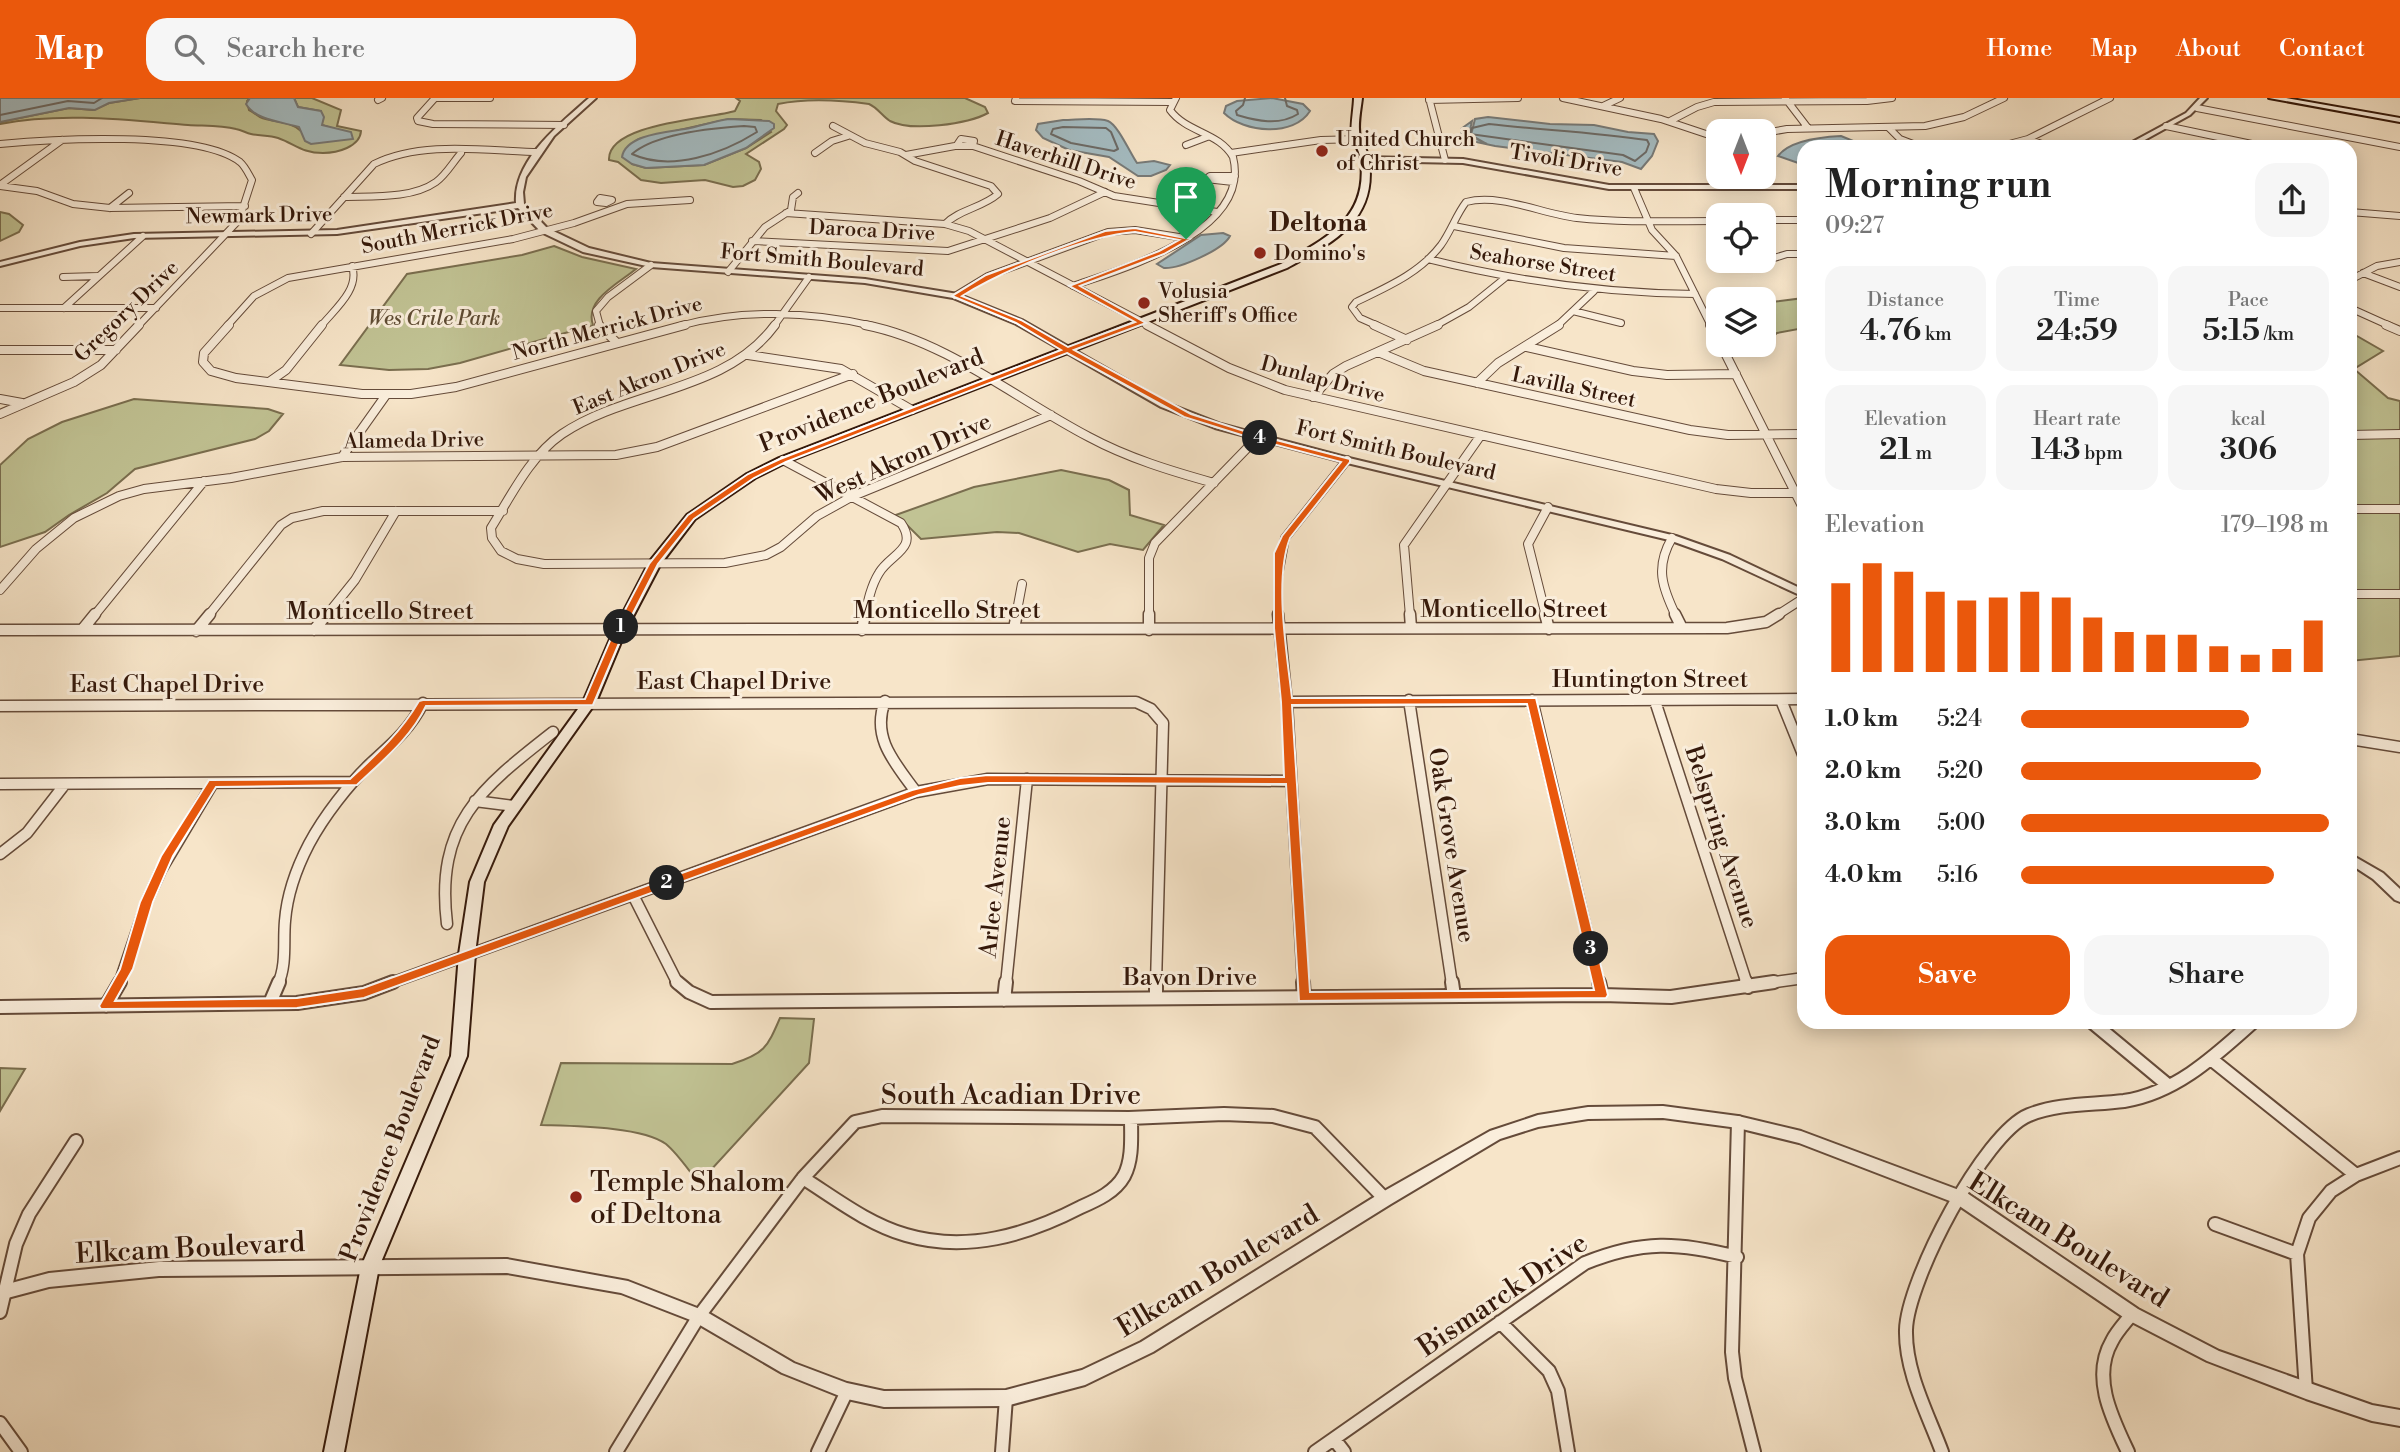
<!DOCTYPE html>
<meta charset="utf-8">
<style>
:root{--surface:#fff;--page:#f6f6f6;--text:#222;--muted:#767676;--accent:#ea580c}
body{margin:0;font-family:"Libre Bodoni",serif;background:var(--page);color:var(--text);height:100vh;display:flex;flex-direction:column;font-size:26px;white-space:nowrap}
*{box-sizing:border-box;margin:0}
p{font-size:23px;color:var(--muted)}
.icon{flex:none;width:38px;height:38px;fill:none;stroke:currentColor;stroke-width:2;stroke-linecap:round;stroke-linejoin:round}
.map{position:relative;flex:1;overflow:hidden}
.side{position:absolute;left:1797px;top:42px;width:560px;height:889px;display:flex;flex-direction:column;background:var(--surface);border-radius:21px;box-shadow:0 4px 18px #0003}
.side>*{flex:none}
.needle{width:46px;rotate:180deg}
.fabs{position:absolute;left:1706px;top:21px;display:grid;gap:14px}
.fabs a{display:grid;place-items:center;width:70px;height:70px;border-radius:14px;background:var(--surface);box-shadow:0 4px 18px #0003;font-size:35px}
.pin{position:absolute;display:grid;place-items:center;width:60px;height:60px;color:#fff;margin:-72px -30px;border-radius:50% 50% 50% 0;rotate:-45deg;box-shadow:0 0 7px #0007}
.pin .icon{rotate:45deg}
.km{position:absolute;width:35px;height:35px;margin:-18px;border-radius:50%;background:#222;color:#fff;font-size:19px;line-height:35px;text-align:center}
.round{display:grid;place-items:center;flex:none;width:74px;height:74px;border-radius:21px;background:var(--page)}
.head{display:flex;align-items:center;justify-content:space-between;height:119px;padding:0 28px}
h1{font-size:38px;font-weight:600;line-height:52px}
.figures{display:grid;grid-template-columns:repeat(3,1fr);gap:10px;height:119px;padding:7px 28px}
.figures div{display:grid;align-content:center;border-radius:18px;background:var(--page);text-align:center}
.figures b{font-size:30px;font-weight:600}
.figures small{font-size:19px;font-weight:400}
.figures p{font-size:19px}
.chart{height:196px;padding:14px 28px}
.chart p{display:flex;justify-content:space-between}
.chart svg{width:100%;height:126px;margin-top:7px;stroke:var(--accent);stroke-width:6}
.primary-button{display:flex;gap:14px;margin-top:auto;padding:14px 28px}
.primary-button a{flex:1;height:80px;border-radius:21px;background:var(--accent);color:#fff;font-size:28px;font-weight:600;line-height:80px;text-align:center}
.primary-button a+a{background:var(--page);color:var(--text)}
ul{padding:0 28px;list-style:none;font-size:23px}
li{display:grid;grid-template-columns:112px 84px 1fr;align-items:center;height:52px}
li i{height:18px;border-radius:9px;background:var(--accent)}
header{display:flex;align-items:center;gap:42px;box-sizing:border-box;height:98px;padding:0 35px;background:var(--accent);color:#fff}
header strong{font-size:33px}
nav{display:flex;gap:38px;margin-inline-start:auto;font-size:24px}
.search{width:490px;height:63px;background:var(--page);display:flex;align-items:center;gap:18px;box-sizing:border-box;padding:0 24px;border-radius:21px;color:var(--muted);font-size:26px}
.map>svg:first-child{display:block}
</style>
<header>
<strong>Map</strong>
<div class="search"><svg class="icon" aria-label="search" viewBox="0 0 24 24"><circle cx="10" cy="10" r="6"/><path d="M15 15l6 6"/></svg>Search here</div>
<nav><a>Home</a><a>Map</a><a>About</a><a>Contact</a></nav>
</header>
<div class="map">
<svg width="2400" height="1354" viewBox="0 0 2400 1354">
<rect width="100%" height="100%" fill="#f7e5c9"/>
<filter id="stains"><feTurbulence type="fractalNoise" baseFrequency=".00286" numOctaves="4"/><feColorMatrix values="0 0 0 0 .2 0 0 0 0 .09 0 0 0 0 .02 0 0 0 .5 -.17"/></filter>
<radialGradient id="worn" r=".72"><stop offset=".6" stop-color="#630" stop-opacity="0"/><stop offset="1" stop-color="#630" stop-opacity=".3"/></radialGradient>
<path fill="#c1c394" stroke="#7a6e4f" stroke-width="2" fill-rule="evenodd" d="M140,0H250L247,3L249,12C253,14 256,17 260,19C273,25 290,22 301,33H341L322,27L321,13L298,9L294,0H312L341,12L337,28L361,33C360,49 337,55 323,55C302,55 295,46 278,40C269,37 260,38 251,36C246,35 242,32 236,31C221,27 204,28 188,27C127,22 61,14 0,26V24L69,10L93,12L109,5Z
M736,0H965L985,9L988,15C968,26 911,34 890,23C882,18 878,10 869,6C840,2 807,0 778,6L776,13L787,27L784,31L746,56L759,64L761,71L755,82L743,88L733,89L705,82L661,85L641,82L618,64L609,62C607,25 709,21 735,13L740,3ZM729,21L761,22L771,34L746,50L704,67L646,70L632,66L631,46L639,41Z
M0,114L9,116L23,127L19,134L0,143Z
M554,148L582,159L636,171C619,185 584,202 593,227L460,265L428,271L389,272L340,267L407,176L522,157Z
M1804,200V230L1777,235L1769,242L1764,233V205Z
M2350,234L2383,253L2354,271L2388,300L2400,303V334L2350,335Z
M134,301L268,311L283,316L269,333L255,341L135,371L107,395L69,417L45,434L0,449V367L28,341L62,324Z
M2400,338V408L2350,409V339Z
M1061,372L1109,382L1129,392L1130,417L1164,427L1143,452L1110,446L1078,454L1019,435L997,434L921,441L904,424L893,418L974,389Z
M2400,413V493H2350V414Z
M2400,498V558L2350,563V499Z
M780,920L814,921L809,965L699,1085C689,1073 678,1056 666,1046C642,1028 571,1028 541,1027L561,965L732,966C764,956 767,950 780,920Z
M0,970L25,971L0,1013Z"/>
<path fill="#a4bcc2" stroke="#777a78" stroke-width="2" d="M0,0H140L109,5L95,12L69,10L0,24Z
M250,0H294L298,9L321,13L324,19L322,27L351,34L353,41L311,46L305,43L299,29C282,24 255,22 246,6Z
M1272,0L1303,6L1310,13C1294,39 1244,35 1224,15L1226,8L1237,3Z
M1488,19L1550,26L1594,27L1628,34L1654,36L1658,43L1652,58L1641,71L1622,64L1495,48L1462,41L1461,31L1472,23L1469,37L1487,46L1471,37L1475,21Z
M729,21L769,23L774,26V30L746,50L704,67L646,70L632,66L622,59C626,35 672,34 690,30C703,27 716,23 729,21Z
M1063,22C1076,22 1096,19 1108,23C1118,27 1130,55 1137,65L1154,63L1170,67L1166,72L1151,78H1138L1109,59L1069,52L1043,40L1036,32L1038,26Z
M1841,38L1856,44L1855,49H1804V67L1778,58C1790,42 1821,39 1841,38Z
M1223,135L1230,138C1223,152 1179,171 1164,170L1157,166L1201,137Z"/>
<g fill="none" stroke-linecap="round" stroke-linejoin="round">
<path stroke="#6c6a66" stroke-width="2" d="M1245,0L1243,7L1236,13L1237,17C1257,23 1279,28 1298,16L1297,12L1287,8L1285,0
M0,17L68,3L94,5L102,0
M1489,26C1542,32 1594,34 1647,42L1649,46L1646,54L1635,63L1623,57L1470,36L1472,30Z
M744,28L755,29L757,34C722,56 671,74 632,56C656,35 713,30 744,28Z
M1063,29L1106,30L1111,34L1118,51L1114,53L1071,45L1051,36L1053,31Z"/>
<g stroke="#654b3a" stroke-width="8">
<path id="minor-far3" d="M435,0L417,20L418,23L433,26L564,27
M435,0H490
M1016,0L1015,3L1172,4
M1429,0L1445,62
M1563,0L1661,21L1718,40
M1785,0L1808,30
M378,2L382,0
M1429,2L1518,0
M1603,8L1620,0
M2197,10L2400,49
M1670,23L1697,9L1714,4L1867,3L1892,0
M833,28L865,45L900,54L915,63L991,88L998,96C982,110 960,111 945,126
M2166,28L2266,49
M1889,30L1900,41L1921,49
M1764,35L1787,31L1925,28L1964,19L2004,0
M2028,41L2050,49
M0,46C53,41 198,32 240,64C245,68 249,77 252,82L239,122L138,228
M957,47L961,41L974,43L973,48
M1186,47L1207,39
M2132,47L2140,49
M1998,49L2028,41L2110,0
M1718,50L1710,63L1718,76
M815,55L832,43L848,38
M1231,55L1321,42L1361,41
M906,57L955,48H973L1079,83L1114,98L1217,114
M1233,84L1206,81L1210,78H1235
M0,87L62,42
M0,88L37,93L73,106L110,110L245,108
M1634,90L1652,132L1676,158L1711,228
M344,99C372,98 412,101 436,84C446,77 453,64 461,55
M600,100L612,102L606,105L597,104Z
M110,110L129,95
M2350,114L2400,118
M786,115L945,126L969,133L1150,228
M1764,122H1804
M1454,128L1564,150L1676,158
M311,136L374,66C422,42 487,53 539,54
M752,143L948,153L1050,120L1105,94
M1428,161C1516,183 1604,195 1695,196
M1771,161L1787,156H1804
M728,174L765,129L791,112L793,99L798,95
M2363,175L2400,189
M63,179L98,178
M2350,182L2377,168L2400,164
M1073,188C1124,170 1252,134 1233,59C1219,34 1187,35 1170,12L1176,0
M955,198L988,178L1108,134L1135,132L1185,140
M0,210H156
M64,210L143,138
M2350,210L2390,228
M1573,213L1621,225
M227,228L254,198L288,180L513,141L574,125L627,106L690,102
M321,228C335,211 360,191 352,168
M600,228L596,213L608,199L651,167
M679,228C741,211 810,213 873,228
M774,228L809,179
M1378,228L1360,220L1352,209L1356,204C1387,189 1420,175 1441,147C1451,133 1456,117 1466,104C1500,95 1542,116 1577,120C1624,125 1671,123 1718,123
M1435,228L1469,209L1505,180
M1557,228L1594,193"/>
</g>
<g stroke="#654b3a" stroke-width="10">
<path id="minor-far2" d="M229,227L204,255L203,264L211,273L236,280L362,296H411L456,289L685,227
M599,227L616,244
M775,227C725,295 629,291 562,336C530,358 511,398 491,430L492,440L501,453L517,461L544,466L725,465L766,457L781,449L817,418L853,398L1051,317
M865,227C947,243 1016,301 1089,339C1128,360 1171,373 1214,385
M1147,227L1229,270L1285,292L1716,391L1751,395H1795
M1374,227L1407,242
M1710,227L1718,242
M2386,227L2400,233
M1721,247L1804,412
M1527,249L1633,273L1667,277L1736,276
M0,252H116
M1378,254L1424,273L1690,332L1728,337L1804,336
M748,257L841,271L912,312
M269,284L286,272L322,227
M1477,285L1498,265L1559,227
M1313,299L1333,276L1346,268L1438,227
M0,301L22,305
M0,316L74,284L101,267L139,227
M2350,337L2400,336
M342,359L386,297
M783,362L901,425C919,451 890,456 879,475C871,488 868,503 865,518
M2350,411H2400
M1672,440C1655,469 1662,489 1676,518
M0,492L36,451L74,420L119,398L144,391L231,380L342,359L616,357L657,349L853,276
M2350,496H2400
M94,518L204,383
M208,518L281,427L292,420L323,413H503
M326,518L355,482L396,413
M1016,518L1022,486
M1149,518V460L1155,445L1257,340
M1278,518V478L1285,440L1347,362
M1410,518L1404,447L1481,337
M1546,518L1528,446L1548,409
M1776,518L1804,500"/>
</g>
<g stroke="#654b3a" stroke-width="13">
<path id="minor-far1" d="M1149,516V532
M1278,516L1287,605L1303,886
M1410,516L1411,530
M1545,516L1549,531
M1675,516L1682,530
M1014,530L1017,516
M0,532L1727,530L1766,524L1779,516
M82,532L95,516
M314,532L327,516
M862,532L865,516
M196,533L210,516
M1409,602L1452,886
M1532,602L1599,886
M1781,602L1804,659
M885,603C871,640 895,665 916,694
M1655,603L1747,886
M1287,604L1804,601
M0,608L1136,604L1151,611L1163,625L1156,886
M2350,641L2400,649
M0,686L353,684
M475,703L514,708
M0,756L27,735L65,686
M633,797L678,886
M447,826C435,726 480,691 553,634
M119,886L147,803L161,772L213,685
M278,886C287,866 283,844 285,823C287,797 297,769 309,746C324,718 348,687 371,665C392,646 410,631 423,605
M388,886L916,694L988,681L1290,683
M1006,886L1027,681
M1761,886L1804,880"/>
</g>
<g stroke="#654b3a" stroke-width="16">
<path id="minor" d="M677,884L689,894L711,904L1602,897L1671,899L1774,884
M1303,884L1304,899
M1452,884L1454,898
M1599,884L1602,897
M1746,884L1748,889
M1156,899V884
M1004,902L1006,884
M270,905L279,884
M106,908L120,884
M0,909L297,905L364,895L393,884
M2092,924L2169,988
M2211,961L2356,1077
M1738,1024L1732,1254L1735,1280L1754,1354
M803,1080C836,1101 868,1126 906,1137C967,1155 1027,1137 1081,1109C1097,1102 1115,1094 1124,1078C1133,1061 1131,1039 1131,1020
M2215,1126L2297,1156
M0,1214L16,1146L29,1116L76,1043
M1500,1224L1549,1273L1558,1293L1568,1354
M2306,1293L2297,1156L2309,1120L2331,1093L2356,1077L2400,1060
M0,1325L21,1354
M1334,1341L1344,1354
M616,1354L699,1218L803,1080L855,1024L882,1018L1129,1020L1224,1016L1273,1018L1315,1029L1385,1101
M818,1354L847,1293
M1002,1354L1006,1300
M1315,1354L1585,1165C1642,1142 1678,1144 1737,1159
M1942,1354C1928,1316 1905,1274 1906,1232C1907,1183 1984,1035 2029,1017C2059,1005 2092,1007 2124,1003C2176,995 2215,958 2253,924
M2128,1354C2112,1320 2091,1279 2112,1243C2117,1233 2125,1225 2132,1216"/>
</g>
<g stroke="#654b3a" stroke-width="4">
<path id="tertiary" d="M589,0H596L554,38L526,79L523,94L524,106L547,130L589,150L651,165L865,181L958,196L1022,222L1167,305L1221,326L1349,360L1676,438L1730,457L1804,492V499L1722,461L1669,442L1347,365L1215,330L1161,309L1016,226L953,200L865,185L651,169L583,154L541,134L518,110L337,136L134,140L80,148L0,168V164L80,144L134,136L337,132L516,105C513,62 560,26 589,0Z
M2200,0H2207L2190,17L2132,49H2123L2186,15Z
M1361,59L1463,61L1609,87H1804V91H1609L1463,65L1364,63L1360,61Z
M2350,756L2383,775L2400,791V804L2395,802L2373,781L2350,766Z
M1663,1008L1738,1018L1801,1033L1967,1095L2138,1211L2219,1253L2372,1307L2400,1312V1328L2372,1323L2306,1301L2207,1263L2126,1221L1955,1105L1799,1045L1738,1030L1663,1020L1588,1021L1538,1029L1500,1041L1391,1106L1153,1254L1085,1287L1006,1308L884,1309L847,1301L782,1275L693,1223L621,1195L507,1175L159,1178L49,1189L0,1202V1188L49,1175L159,1164L507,1161L628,1183L705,1213L794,1265L847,1285L884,1293L1006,1292L1082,1272L1141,1244L1379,1096L1490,1033L1538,1017L1588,1009Z"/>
</g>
<g stroke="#34180a" stroke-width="4">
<path id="secondary" d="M1354,0H1362C1361,10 1357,28 1360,38C1363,47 1368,53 1369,63C1377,123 1332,145 1287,170L787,364L755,380L695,421L660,467L626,532L596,604L508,728L484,784L475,856L467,958L379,1169L344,1354H324L361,1169L451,958L459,856L470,784L494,727L583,604L614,532L650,463L687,417L747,376L779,360L1281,166C1324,141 1368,122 1361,63C1360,53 1355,47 1352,38C1350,31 1354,9 1354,0Z
M2269,0H2286L2400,20V24Z"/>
</g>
<use href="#minor-far3" stroke="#faeedc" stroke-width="6"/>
<use href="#minor-far2" stroke="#faeedc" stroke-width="8"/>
<use href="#minor-far1" stroke="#faeedc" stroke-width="10"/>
<use href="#minor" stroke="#faeedc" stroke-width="12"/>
<use href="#tertiary" fill="#faeedc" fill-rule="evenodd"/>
<use href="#secondary" fill="#faeedc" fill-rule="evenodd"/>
</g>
<path fill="#ea580c" stroke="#fff" stroke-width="2" fill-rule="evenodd" d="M1135,130L1190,141L1164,156L1080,188L1146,225L1074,252L1191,316L1260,338L1350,361V364L1290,440C1274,481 1287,556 1292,600H1536L1608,897L1606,900L1299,903L1286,686L988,685L960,688L919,697L364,900L297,910L101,911L99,908L120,871L140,804L161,758L209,682L350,681C377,656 401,634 419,603L423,602L585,601L615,531L649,466L688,417L748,376L780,361L1061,252L1016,225L952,198L986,177L1105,133ZM1135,134L1179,142L1159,153L1069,188L1135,224L1068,249L1021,222L962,198C1004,172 1086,138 1135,134ZM1067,255L1184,319L1254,341L1341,364L1282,438L1274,455V530L1281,604L1284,679L988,677L960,680L912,692L363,890L297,900L115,903L133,871L153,804L173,758L216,689L357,687C382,663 411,640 426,608L593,607L625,531L658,466L694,421L754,380L786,364ZM1527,606L1594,892L1310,894L1292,607Z"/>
<g fill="#8f2418" stroke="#faeedc" stroke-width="2.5">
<circle cx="1322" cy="53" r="7"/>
<circle cx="1260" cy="155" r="7"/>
<circle cx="1144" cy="205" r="7"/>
<circle cx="576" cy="1099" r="7"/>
</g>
<g text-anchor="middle" stroke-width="6" stroke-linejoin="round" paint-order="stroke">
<g font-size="21" fill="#34180a" stroke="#faeedc" text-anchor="start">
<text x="1336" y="48">United Church<tspan x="1336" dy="24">of Christ</tspan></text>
<text x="1274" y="162">Domino's</text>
<text x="1158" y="200">Volusia<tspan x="1158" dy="24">Sheriff's Office</tspan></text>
</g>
<g font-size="21" fill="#34180a" stroke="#faeedc">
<text transform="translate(1066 62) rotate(18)" y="7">Haverhill Drive</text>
<text transform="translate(1566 62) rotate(9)" y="7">Tivoli Drive</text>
<text transform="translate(259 117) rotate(-1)" y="7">Newmark Drive</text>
<text transform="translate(457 130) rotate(-11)" y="7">South Merrick Drive</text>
<text transform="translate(872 132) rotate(3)" y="7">Daroca Drive</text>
<text transform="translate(822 162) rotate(5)" y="7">Fort Smith Boulevard</text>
<text transform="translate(1543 165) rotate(9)" y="7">Seahorse Street</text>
<text transform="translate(126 213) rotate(-44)" y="7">Gregory Drive</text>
<text transform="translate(607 230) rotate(-15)" y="7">North Merrick Drive</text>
<text transform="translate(649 280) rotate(-22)" y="7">East Akron Drive</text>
<text transform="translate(1323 281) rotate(15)" y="7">Dunlap Drive</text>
<text transform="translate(1574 289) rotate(12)" y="7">Lavilla Street</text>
<text transform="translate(414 342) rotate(-1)" y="7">Alameda Drive</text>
<text transform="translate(1396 352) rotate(13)" y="7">Fort Smith Boulevard</text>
</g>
<g font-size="21" font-style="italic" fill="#5e4b33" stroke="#faeedc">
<text x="434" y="227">Wes Crile Park</text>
</g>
<g font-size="24" fill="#34180a" stroke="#faeedc">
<text transform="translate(871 302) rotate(-22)" y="8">Providence Boulevard</text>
<text transform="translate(903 360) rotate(-24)" y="8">West Akron Drive</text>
<text x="1514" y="519">Monticello Street</text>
<text x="947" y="520">Monticello Street</text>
<text x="380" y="521">Monticello Street</text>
<text x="1650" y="589">Huntington Street</text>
<text x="734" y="591">East Chapel Drive</text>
<text x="167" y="594">East Chapel Drive</text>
<text transform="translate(1722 739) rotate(72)" y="8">Belspring Avenue</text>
<text transform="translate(1452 747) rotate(81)" y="8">Oak Grove Avenue</text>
<text transform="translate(995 789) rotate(-84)" y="8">Arlee Avenue</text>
<text x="1190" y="887">Bavon Drive</text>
<text transform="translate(390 1050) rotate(-69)" y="8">Providence Boulevard</text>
</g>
<g font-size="26" font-weight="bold" fill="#34180a" stroke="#faeedc">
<text x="1318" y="133">Deltona</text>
</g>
<g font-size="28" fill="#34180a" stroke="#faeedc">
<text x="1011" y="1006">South Acadian Drive</text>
<text transform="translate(2069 1141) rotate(32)" y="10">Elkcam Boulevard</text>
<text transform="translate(190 1149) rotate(-3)" y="10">Elkcam Boulevard</text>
<text transform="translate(1217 1172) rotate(-31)" y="10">Elkcam Boulevard</text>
<text transform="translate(1502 1196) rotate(-34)" y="10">Bismarck Drive</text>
</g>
<g font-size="28" fill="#34180a" stroke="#faeedc" text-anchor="start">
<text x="590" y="1093">Temple Shalom<tspan x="590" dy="32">of Deltona</tspan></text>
</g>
</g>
<rect width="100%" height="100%" filter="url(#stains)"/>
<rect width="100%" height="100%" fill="url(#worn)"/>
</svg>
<div class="fabs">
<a><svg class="needle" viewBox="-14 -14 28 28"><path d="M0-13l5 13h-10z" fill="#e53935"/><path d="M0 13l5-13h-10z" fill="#767676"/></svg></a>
<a><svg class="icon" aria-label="locate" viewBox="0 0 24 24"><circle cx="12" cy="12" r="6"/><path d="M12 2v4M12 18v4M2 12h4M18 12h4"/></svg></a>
<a><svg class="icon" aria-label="layers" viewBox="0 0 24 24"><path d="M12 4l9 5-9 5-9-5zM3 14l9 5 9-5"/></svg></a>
</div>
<div class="pin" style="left:1186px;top:141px;background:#1e9e55"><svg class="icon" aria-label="arrive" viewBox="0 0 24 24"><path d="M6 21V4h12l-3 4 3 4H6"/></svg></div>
<b class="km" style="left:621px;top:529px">1</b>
<b class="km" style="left:667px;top:785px">2</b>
<b class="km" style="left:1591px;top:851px">3</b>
<b class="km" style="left:1260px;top:340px">4</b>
<section class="side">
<div class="head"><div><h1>Morning run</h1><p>09:27</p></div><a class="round"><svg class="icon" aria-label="share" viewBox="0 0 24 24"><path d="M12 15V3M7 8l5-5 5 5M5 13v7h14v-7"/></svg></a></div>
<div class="figures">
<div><p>Distance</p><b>4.76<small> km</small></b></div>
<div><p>Time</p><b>24:59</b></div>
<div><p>Pace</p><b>5:15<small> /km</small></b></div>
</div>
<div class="figures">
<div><p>Elevation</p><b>21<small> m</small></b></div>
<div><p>Heart rate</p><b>143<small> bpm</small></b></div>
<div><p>kcal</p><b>306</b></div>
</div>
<div class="chart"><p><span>Elevation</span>179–198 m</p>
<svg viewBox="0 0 160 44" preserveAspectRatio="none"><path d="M5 44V13M15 44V6M25 44V9M35 44V16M45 44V19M55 44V18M65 44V16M75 44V18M85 44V25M95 44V30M105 44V31M115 44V31M125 44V35M135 44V38M145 44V36M155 44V26"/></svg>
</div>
<ul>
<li><b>1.0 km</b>5:24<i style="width:74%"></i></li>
<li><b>2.0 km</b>5:20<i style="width:78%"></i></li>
<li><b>3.0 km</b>5:00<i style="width:100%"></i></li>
<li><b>4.0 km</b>5:16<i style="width:82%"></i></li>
</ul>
<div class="primary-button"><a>Save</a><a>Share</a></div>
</section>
</div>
